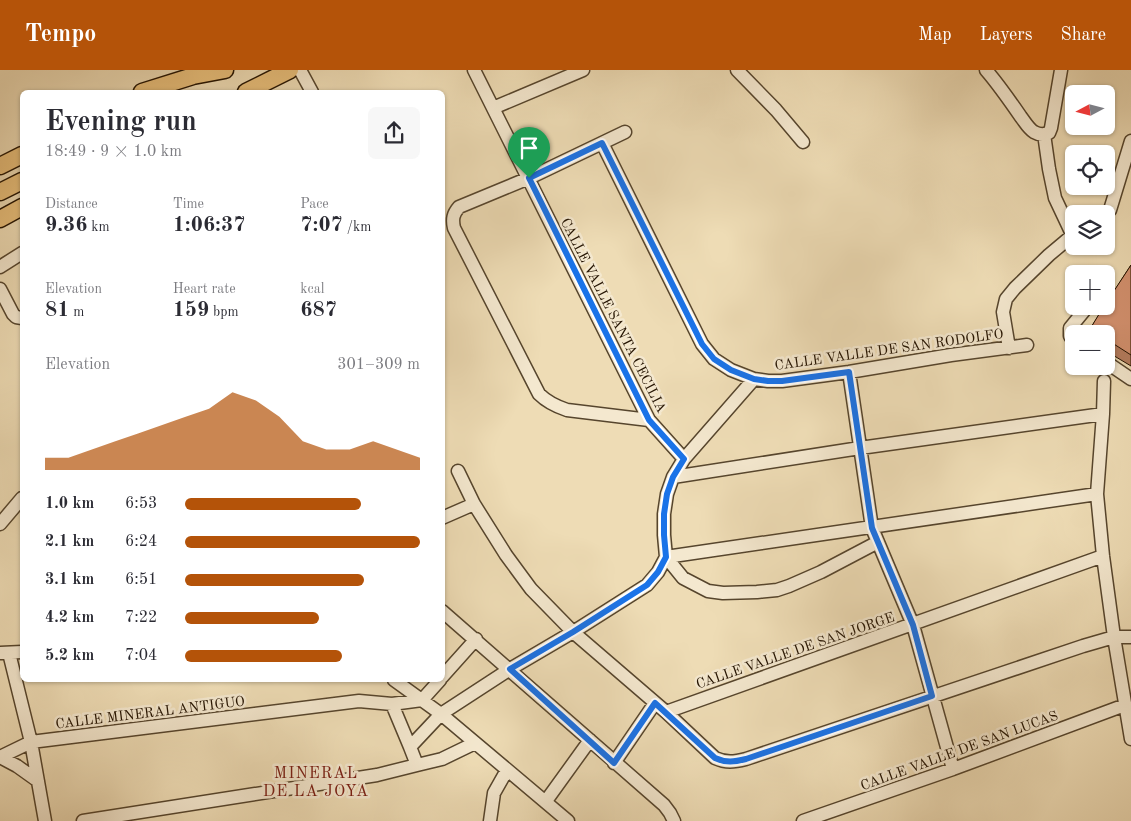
<!DOCTYPE html>
<meta charset="utf-8">
<style>
:root{--surface:#fff;--page:#f7f7f7;--text:#2b2b33;--muted:#7c7c81;--accent:#b45309}
body{margin:0;font-family:"Old Standard TT",serif;background:var(--page);color:var(--text);height:100vh;display:flex;flex-direction:column;font-size:19px;white-space:nowrap}
*{box-sizing:border-box;margin:0}
p{font-size:16px;color:var(--muted)}
.icon{flex:none;width:28px;height:28px;fill:none;stroke:currentColor;stroke-width:2;stroke-linecap:round;stroke-linejoin:round}
.map{position:relative;flex:1;overflow:hidden}
.panel{position:absolute;left:20px;top:20px;width:425px;height:592px;display:flex;flex-direction:column;background:var(--surface);border-radius:8px;box-shadow:0 1px 4px #0004}
.panel>*{flex:none}
.needle{width:32px;rotate:263deg}
.tools{position:absolute;left:1065px;top:15px;display:grid;gap:10px}
.tools a{display:grid;place-items:center;width:50px;height:50px;border-radius:8px;background:var(--surface);box-shadow:0 1px 4px #0004;font-size:25px}
.pin{position:absolute;display:grid;place-items:center;width:42px;height:42px;color:#fff;margin:-51px -21px;border-radius:50% 50% 50% 0;rotate:-45deg;box-shadow:0 0 5px #0007}
.pin .icon{rotate:45deg}
.round{display:grid;place-items:center;flex:none;width:52px;height:52px;border-radius:8px;background:var(--page)}
.summary{display:flex;align-items:center;justify-content:space-between;height:85px;padding:0 25px}
h1{font-size:28px;font-weight:600;line-height:38px}
.stats{display:grid;grid-template-columns:repeat(3,1fr);gap:8px;height:85px;padding:5px 25px}
.stats div{display:grid;align-content:center}
.stats b{font-size:21px;font-weight:600}
.stats small{font-size:14px;font-weight:400}
.stats p{font-size:14px}
.chart{height:140px;padding:10px 25px}
.chart p{display:flex;justify-content:space-between}
.chart svg{width:100%;height:90px;margin-top:5px;fill:var(--accent);opacity:.7}
ul{padding:0 25px;list-style:none;font-size:16px}
li{display:grid;grid-template-columns:80px 60px 1fr;align-items:center;height:38px}
li i{height:12px;border-radius:6px;background:var(--accent)}
header{display:flex;align-items:center;gap:30px;box-sizing:border-box;height:70px;padding:0 25px;background:var(--accent);color:#fff}
header strong{font-size:24px}
nav{display:flex;gap:28px;margin-inline-start:auto;font-size:18px}
.map>svg:first-child{display:block}
</style>
<header>
<strong>Tempo</strong>
<nav><a>Map</a><a>Layers</a><a>Share</a></nav>
</header>
<div class="map">
<svg width="1131" height="751" viewBox="0 0 1131 751">
<rect width="100%" height="100%" fill="#eedcb5"/>
<filter id="stains"><feTurbulence type="fractalNoise" baseFrequency=".004" numOctaves="4"/><feColorMatrix values="0 0 0 0 .2 0 0 0 0 .09 0 0 0 0 .02 0 0 0 .5 -.17"/></filter>
<radialGradient id="worn" r=".72"><stop offset=".6" stop-color="#630" stop-opacity="0"/><stop offset="1" stop-color="#630" stop-opacity=".3"/></radialGradient>
<g fill="none" stroke-linecap="round" stroke-linejoin="round">
<g stroke="#56452d" stroke-width="15">
<path id="minor" d="M300,0L312,22
M474,0L649,350L684,389
M737,0L776,40L803,72
M986,0C999,15 1010,31 1021,47C1025,52 1028,58 1034,62C1039,65 1044,65 1049,63L1051,58L1061,0
M493,38L583,0
M625,62L529,108L459,137C453,144 452,149 454,158L539,324C547,332 555,336 567,340L649,350
M1044,64L1049,99L1055,128L1072,164
M602,73L702,274L714,289L731,300L754,309L768,311H782L849,302L951,285L1027,275
M1106,144L1110,140L1131,71
M0,197L22,183
M0,219L13,244L16,247L22,248
M1074,271L1070,266V258L1088,236
M1009,278L1003,242L1006,229L1015,218L1049,185L1074,164
M1106,292L1131,309
M849,302L872,458L913,555L953,699
M754,309L684,389L673,407L667,424L664,444V465L666,487L683,508L708,521L723,523L757,522L777,520L789,516L821,502L878,472
M1104,311L1103,344L1097,424L1103,486L1114,567L1131,669
M458,401L474,434L506,485L531,519L573,562L666,642L715,688C726,693 734,692 746,689L1083,576L1114,567H1131
M673,407L860,378L1103,344
M442,448L474,434
M0,454L22,428
M666,487L1097,424
M442,541L664,735L670,743L674,751
M0,583L22,582
M9,583L31,672L45,751
M442,607L476,569
M394,610L441,644L568,751
M392,634L410,677
M666,642L1103,486
M0,687L31,672L359,631L392,634L422,630L440,610
M0,687L17,696L38,711
M614,693L655,633
M417,695L442,689L475,673
M546,731L590,670
M83,751L377,705L417,695L410,677L441,644L510,599L573,562L647,515L658,502L666,487
M490,751L494,723L507,700
M803,751L953,699L1125,635"/>
</g>
<g stroke="#241300" stroke-width="19">
<path id="major" d="M142,22L193,6L225,0
M246,22L290,0
M0,96L22,85
M0,122L22,111
M0,149L22,137"/>
</g>
<use href="#minor" stroke="#f4e8cf" stroke-width="12"/>
<use href="#major" stroke="#e7be7a" stroke-width="16"/>
</g>
<path fill="#b57d5f" stroke="#241300" d="M1131,195V296L1106,281V264H1088L1090,259Z"/>
<path fill="#d3916f" stroke="#241300" d="M1131,195V285L1106,269V264H1098L1090,259L1104,236H1106V233Z"/>
<g fill="none" stroke-linecap="round" stroke-linejoin="round">
<g stroke="#fff" stroke-width="10">
<path id="route" d="M602,73L702,274L714,289L731,300L754,309L768,311H782L849,302L872,458L913,555L932,626L746,689C734,692 726,693 715,688L655,633L614,693L510,599L573,562L647,515L658,502L666,487L664,465V444L667,424L673,407L684,389L649,350L529,108Z"/>
</g>
<use href="#route" stroke="#1a73e8" stroke-width="6"/>
</g>
<g text-anchor="middle" stroke-width="5" stroke-linejoin="round" paint-order="stroke">
<g font-size="14" fill="#241300" stroke="#f4e8cf">
<text transform="translate(614 245) rotate(63)" y="5">CALLE VALLE SANTA CECILIA</text>
<text transform="translate(889 279) rotate(-8)" y="5">CALLE VALLE DE SAN RODOLFO</text>
<text transform="translate(795 580) rotate(-19)" y="5">CALLE VALLE DE SAN JORGE</text>
<text transform="translate(150 642) rotate(-7)" y="5">CALLE MINERAL ANTIGUO</text>
<text transform="translate(959 680) rotate(-20)" y="5">CALLE VALLE DE SAN LUCAS</text>
</g>
<g font-size="16" letter-spacing="1" fill="#7a1f14" stroke="#f4e8cf">
<text x="316" y="708">MINERAL<tspan x="316" dy="18">DE LA JOYA</tspan></text>
</g>
</g>
<rect width="100%" height="100%" filter="url(#stains)"/>
<rect width="100%" height="100%" fill="url(#worn)"/>
</svg>
<div class="tools">
<a><svg class="needle" viewBox="-14 -14 28 28"><path d="M0-13l5 13h-10z" fill="#e53935"/><path d="M0 13l5-13h-10z" fill="#7c7c81"/></svg></a>
<a><svg class="icon" aria-label="locate" viewBox="0 0 24 24"><circle cx="12" cy="12" r="6"/><path d="M12 2v4M12 18v4M2 12h4M18 12h4"/></svg></a>
<a><svg class="icon" aria-label="layers" viewBox="0 0 24 24"><path d="M12 4l9 5-9 5-9-5zM3 14l9 5 9-5"/></svg></a>
<a>+</a>
<a>−</a>
</div>
<div class="pin" style="left:529px;top:108px;background:#1e9e55"><svg class="icon" aria-label="arrive" viewBox="0 0 24 24"><path d="M6 21V4h12l-3 4 3 4H6"/></svg></div>
<section class="panel">
<div class="summary"><div><h1>Evening run</h1><p>18:49 · 9 × 1.0 km</p></div><a class="round"><svg class="icon" aria-label="share" viewBox="0 0 24 24"><path d="M12 15V3M7 8l5-5 5 5M5 13v7h14v-7"/></svg></a></div>
<div class="stats">
<div><p>Distance</p><b>9.36<small> km</small></b></div>
<div><p>Time</p><b>1:06:37</b></div>
<div><p>Pace</p><b>7:07<small> /km</small></b></div>
</div>
<div class="stats">
<div><p>Elevation</p><b>81<small> m</small></b></div>
<div><p>Heart rate</p><b>159<small> bpm</small></b></div>
<div><p>kcal</p><b>687</b></div>
</div>
<div class="chart"><p><span>Elevation</span>301–309 m</p>
<svg viewBox="0 0 160 44" preserveAspectRatio="none"><path d="M0 44V38L10 38L20 34L30 30L40 26L50 22L60 18L70 14L80 6L90 10L100 18L110 30L120 34L130 34L140 30L150 34L160 38V44z"/></svg>
</div>
<ul>
<li><b>1.0 km</b>6:53<i style="width:75%"></i></li>
<li><b>2.1 km</b>6:24<i style="width:100%"></i></li>
<li><b>3.1 km</b>6:51<i style="width:76%"></i></li>
<li><b>4.2 km</b>7:22<i style="width:57%"></i></li>
<li><b>5.2 km</b>7:04<i style="width:67%"></i></li>
</ul>
</section>
</div>
